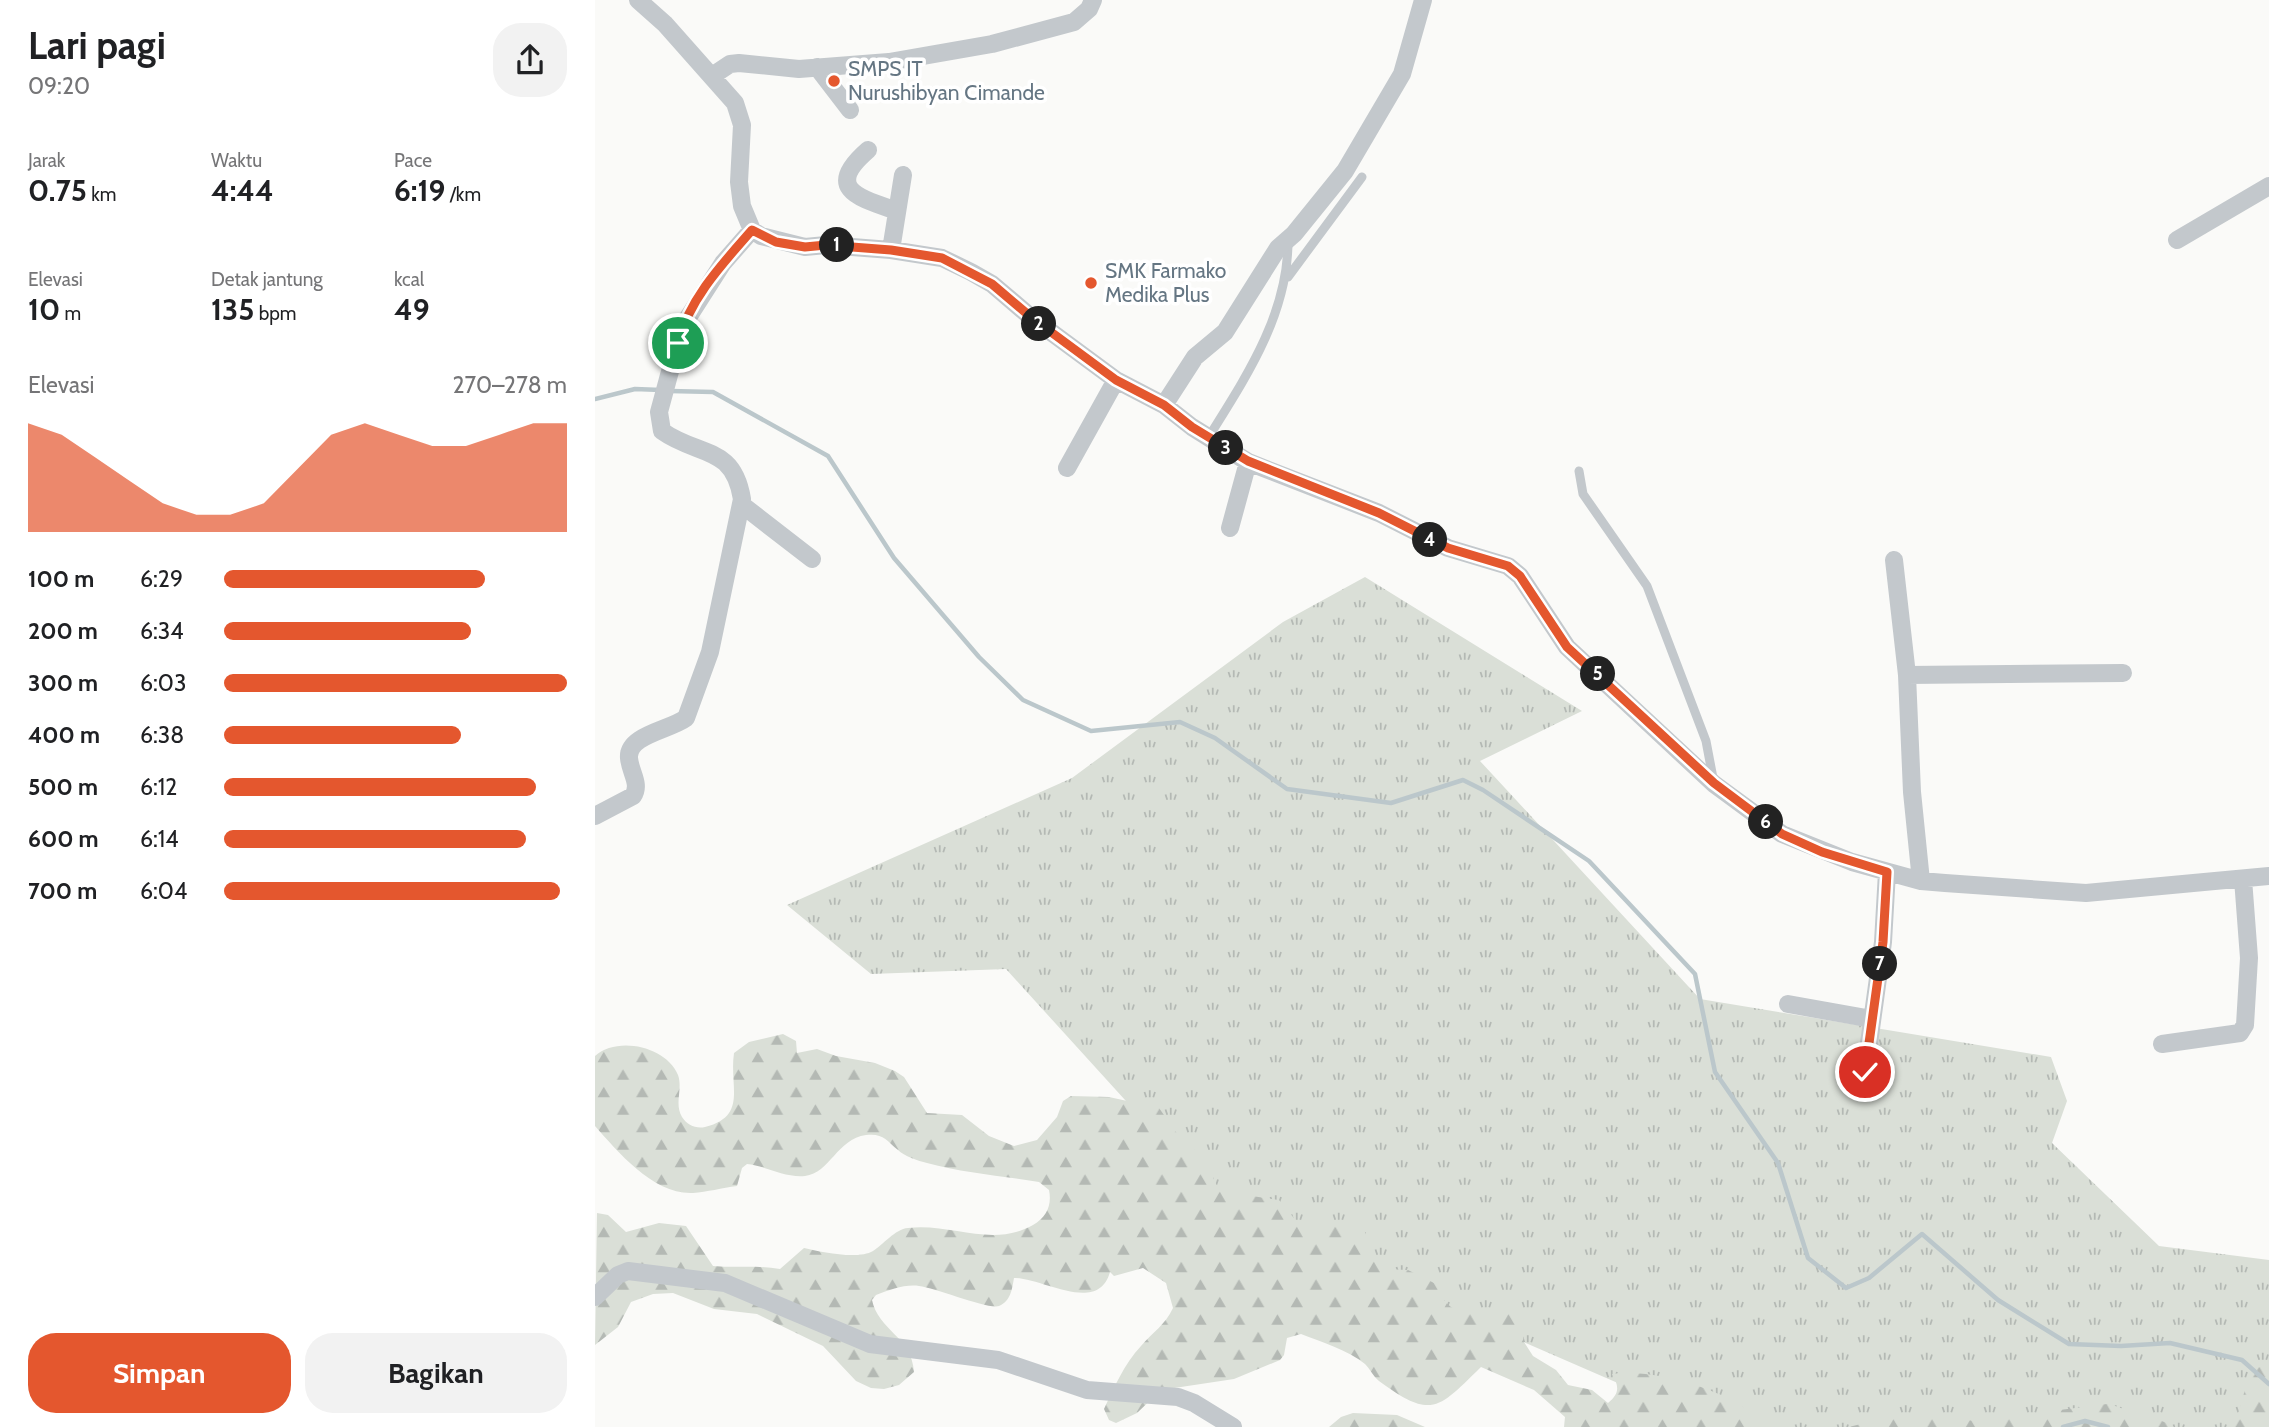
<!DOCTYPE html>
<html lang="id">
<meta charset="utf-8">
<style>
:root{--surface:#fff;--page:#f2f2f2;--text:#202124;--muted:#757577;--accent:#e4572e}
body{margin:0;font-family:Cabin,sans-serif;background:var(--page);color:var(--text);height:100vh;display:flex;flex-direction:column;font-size:26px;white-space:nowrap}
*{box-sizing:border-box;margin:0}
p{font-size:23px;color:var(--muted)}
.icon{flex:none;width:38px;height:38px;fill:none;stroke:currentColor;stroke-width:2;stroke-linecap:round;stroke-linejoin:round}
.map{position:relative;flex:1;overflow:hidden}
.details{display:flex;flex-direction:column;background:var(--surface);width:595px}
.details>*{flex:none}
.pin{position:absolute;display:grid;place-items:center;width:60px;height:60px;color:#fff;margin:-30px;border:4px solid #fff;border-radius:50%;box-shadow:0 2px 7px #0007}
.km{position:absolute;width:35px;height:35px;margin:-18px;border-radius:50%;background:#222;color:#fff;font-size:19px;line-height:35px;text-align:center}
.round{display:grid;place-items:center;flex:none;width:74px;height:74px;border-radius:28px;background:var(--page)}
.overview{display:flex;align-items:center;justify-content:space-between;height:119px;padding:0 28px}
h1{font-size:38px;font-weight:700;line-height:52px}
.metrics{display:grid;grid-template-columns:repeat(3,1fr);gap:10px;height:119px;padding:7px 28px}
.metrics div{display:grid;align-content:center}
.metrics b{font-size:30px;font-weight:700}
.metrics small{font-size:19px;font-weight:400}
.metrics p{font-size:19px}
.chart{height:196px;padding:14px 28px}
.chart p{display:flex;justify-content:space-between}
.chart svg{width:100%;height:126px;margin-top:7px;fill:var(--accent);opacity:.7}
.cta{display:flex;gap:14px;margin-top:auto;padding:14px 28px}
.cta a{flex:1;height:80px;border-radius:28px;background:var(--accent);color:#fff;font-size:28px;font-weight:700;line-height:80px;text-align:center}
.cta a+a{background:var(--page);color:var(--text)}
ul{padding:0 28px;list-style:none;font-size:23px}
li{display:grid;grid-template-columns:112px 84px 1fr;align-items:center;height:52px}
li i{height:18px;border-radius:9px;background:var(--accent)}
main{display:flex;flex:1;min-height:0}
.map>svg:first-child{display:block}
</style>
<main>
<section class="details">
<div class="overview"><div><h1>Lari pagi</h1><p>09:20</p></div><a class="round"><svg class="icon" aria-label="share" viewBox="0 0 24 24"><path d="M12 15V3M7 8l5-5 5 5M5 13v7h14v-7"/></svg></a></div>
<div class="metrics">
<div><p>Jarak</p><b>0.75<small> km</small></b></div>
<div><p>Waktu</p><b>4:44</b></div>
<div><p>Pace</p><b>6:19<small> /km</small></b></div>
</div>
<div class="metrics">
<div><p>Elevasi</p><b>10<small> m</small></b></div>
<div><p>Detak jantung</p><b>135<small> bpm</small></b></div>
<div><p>kcal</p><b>49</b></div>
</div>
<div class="chart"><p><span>Elevasi</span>270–278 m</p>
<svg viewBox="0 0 160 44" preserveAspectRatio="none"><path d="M0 44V6L10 10L20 18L30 26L40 34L50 38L60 38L70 34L80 22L90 10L100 6L110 10L120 14L130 14L140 10L150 6L160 6V44z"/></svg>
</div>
<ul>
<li><b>100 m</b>6:29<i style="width:76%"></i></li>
<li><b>200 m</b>6:34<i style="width:72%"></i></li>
<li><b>300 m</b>6:03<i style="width:100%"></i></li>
<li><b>400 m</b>6:38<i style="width:69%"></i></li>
<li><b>500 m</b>6:12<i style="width:91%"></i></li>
<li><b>600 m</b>6:14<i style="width:88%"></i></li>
<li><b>700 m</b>6:04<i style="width:98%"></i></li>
</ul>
<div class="cta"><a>Simpan</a><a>Bagikan</a></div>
</section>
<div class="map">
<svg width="1674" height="1427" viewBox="0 0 1674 1427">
<defs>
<pattern id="grass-tufts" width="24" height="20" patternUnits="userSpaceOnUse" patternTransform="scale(1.75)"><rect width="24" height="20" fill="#dadfd7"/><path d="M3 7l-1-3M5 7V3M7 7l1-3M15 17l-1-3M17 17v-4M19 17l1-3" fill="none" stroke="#b4b9b4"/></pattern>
<pattern id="forest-firs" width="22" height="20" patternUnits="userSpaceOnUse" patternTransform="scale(1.75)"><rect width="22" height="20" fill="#dadfd7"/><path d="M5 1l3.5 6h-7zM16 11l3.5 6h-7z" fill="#b4b9b4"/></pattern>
</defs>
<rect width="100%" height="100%" fill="#fafaf8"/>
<path fill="url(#grass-tufts)" d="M770,577L987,711L885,761L1105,999L1456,1057L1472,1101L1457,1143L1564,1246L1674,1260V1427H1124L816,1293L610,1188L411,969L276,974L192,905L477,778L688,622Z"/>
<path fill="url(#forest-firs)" d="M188,1034L201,1041L202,1053L222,1049L241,1056L280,1063L300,1071L309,1077L332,1113L367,1115L394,1136L419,1146L442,1140L462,1117L468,1101L476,1096L514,1097L564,1108L588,1142L608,1156L622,1186L643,1194L684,1200L703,1223L712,1227L746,1220L761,1223L769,1229L777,1256L788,1269L813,1270L843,1285C854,1331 896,1301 921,1314L925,1318L929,1342L938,1356L961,1370L973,1385L997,1390L1013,1403C1025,1393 1024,1386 1017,1374C1063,1368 1141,1392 1174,1427H969L970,1417L939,1390L886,1367C843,1409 837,1420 784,1381C778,1376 775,1369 770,1364C753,1350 726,1342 706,1334L692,1338L689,1355L685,1360L639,1379L566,1390L542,1413L521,1423L514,1420L509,1409C519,1388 529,1364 546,1346C558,1332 570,1325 578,1308L571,1283L548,1268L519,1276L515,1272C503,1315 448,1278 419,1278C417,1289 416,1301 404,1306C394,1310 341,1288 324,1286C310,1284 295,1290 281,1295L277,1300C283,1330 317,1337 319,1372L304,1385L289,1389L276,1388L261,1381L228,1346L162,1314L119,1309L78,1293L58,1294L36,1302L23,1327L0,1345L2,1213L13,1215L31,1232L64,1223L91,1226L118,1266C141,1268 163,1265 185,1269L209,1248C226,1252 263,1260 278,1251C288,1245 300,1229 313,1228C357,1223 397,1248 438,1225C452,1217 457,1205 454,1190L444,1182C408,1176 368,1173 332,1163C323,1161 309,1156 303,1150C291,1140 288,1133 271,1135C242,1139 235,1173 210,1176C190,1178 171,1166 152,1164L147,1168L142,1186C127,1188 112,1192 98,1193C59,1195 23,1152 0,1126V1056C22,1036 71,1046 83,1075C88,1089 79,1104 87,1117C92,1125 101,1129 110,1127C153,1116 134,1087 139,1053L154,1042Z
M1665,1366H1674V1427H1633L1639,1425C1648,1405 1648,1380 1665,1366Z
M1512,1404C1523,1406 1530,1410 1540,1414C1553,1419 1566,1418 1579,1427H1254L1293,1417L1316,1422L1337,1418L1400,1422L1434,1414Z
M758,1413L802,1415L830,1427H734L746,1417Z"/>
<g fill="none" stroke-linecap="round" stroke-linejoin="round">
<path stroke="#bbc7cb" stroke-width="4.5" d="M75,391L118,392L233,456L299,558L384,657L428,700L496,731L585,722L620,738L692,789L796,803L868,780L888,790L994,861L1100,974L1120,1072L1183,1163L1213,1258L1251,1288L1274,1278L1327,1234L1403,1300L1474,1344L1526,1346L1575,1343L1647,1360L1674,1384
M0,399L40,389L66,390
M1468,1427L1490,1421L1513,1427"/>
<path stroke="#c3c8cc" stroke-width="9" d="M693,277L767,177
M613,438C651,377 693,315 693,241
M984,471L988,494L1052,586L1111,741L1118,778"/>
<path stroke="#c3c8cc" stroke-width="18" d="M43,0L70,24L140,103L147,125L144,182L147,206L157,230L166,236L210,247L231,245L296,250L347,258L376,272L397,284L437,318L521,380L569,405L597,427L653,462L784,513L853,548L913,566L925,576L972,647L1119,784L1187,834L1257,862L1326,881L1350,883L1491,893L1674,876
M222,67L255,110
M117,76L135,64L144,63L204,69L294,62L397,44L479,22L494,9L498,0
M273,150C228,189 264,198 302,211
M1582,240L1674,186
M296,250L308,175
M569,405L600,357L630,332L683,248L699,234L750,171L807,74L828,0
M472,468L521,380
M146,504L217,559
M635,528L653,462
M1299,560L1312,675L1317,792L1326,881
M1312,675L1528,673
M0,816L38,796C46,784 35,772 34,758C32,735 75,730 91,718L115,652L147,499C138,444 103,457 67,431L64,412L87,327L128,263L157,230
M1193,1004L1277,1019
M1567,1044L1645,1033L1650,1025L1654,958L1648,879
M1270,1072L1288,942L1292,872
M0,1297L23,1275L33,1271L130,1283L275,1344L403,1360L492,1390L583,1397L599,1403L638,1427"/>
</g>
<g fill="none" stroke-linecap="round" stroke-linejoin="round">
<g stroke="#fff" stroke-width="14">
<path id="route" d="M83,343C94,299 128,263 157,230L181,242L210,247L231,245L296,250L347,258L397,284L437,318L521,380L569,405L597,427L653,461L784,513L853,548L913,566L925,576L972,647L1119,783L1187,834L1227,852L1292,872L1288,942L1270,1072"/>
</g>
<use href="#route" stroke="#e4572e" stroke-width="9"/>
</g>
<g fill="#e4572e" stroke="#fff" stroke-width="2.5">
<circle cx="239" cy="81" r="7"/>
<circle cx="496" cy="283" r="7"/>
</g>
<g text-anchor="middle" stroke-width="7" stroke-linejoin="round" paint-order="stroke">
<g font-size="21" fill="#657683" stroke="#fff" text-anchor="start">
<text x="253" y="76">SMPS IT<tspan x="253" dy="24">Nurushibyan Cimande</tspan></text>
<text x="510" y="278">SMK Farmako<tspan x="510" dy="24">Medika Plus</tspan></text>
</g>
</g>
</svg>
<div class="pin" style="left:83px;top:343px;background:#1e9e55"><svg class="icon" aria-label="arrive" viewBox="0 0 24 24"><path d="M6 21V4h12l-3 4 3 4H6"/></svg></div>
<div class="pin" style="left:1270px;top:1072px;background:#d93025"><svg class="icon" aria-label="check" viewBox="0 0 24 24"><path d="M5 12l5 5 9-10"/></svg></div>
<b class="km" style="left:242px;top:245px">1</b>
<b class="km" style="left:444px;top:324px">2</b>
<b class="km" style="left:631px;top:448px">3</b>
<b class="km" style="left:835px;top:540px">4</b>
<b class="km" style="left:1003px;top:674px">5</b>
<b class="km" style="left:1171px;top:822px">6</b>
<b class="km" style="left:1285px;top:964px">7</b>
</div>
</main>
